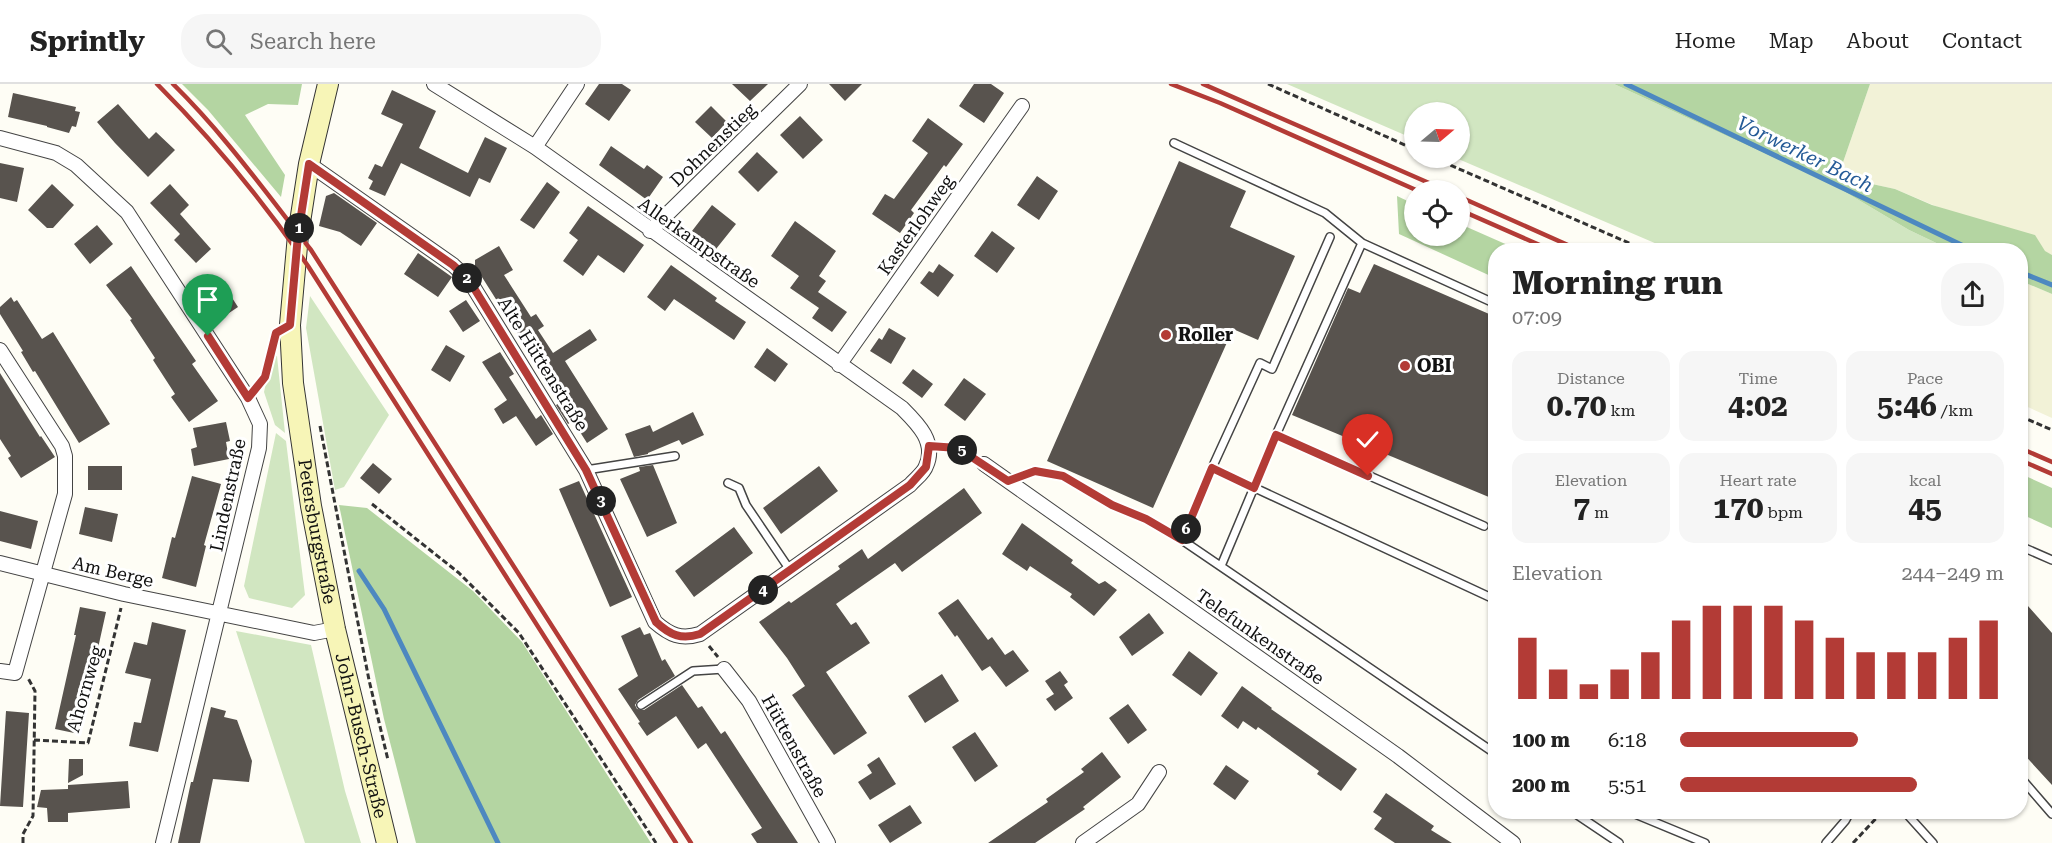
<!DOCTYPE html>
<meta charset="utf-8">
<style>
:root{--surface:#fff;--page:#f6f6f6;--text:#222;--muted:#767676;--line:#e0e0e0;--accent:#b33b36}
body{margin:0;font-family:"Roboto Serif",serif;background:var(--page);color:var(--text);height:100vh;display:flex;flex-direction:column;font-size:22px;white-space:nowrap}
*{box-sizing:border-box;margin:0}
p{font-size:20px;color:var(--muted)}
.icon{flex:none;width:33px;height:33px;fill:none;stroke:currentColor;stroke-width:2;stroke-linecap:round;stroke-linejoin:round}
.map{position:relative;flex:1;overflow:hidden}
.sheet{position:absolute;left:1488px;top:159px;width:540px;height:576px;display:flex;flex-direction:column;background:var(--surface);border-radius:24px;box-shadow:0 2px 4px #0004}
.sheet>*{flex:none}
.needle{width:39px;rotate:71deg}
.controls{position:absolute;left:1404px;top:18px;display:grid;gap:12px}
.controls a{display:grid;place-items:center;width:66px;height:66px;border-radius:50%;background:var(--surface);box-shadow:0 2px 4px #0004;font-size:30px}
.pin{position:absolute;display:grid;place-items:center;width:51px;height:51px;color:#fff;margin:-62px -26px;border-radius:50% 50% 50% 0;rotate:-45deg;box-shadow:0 0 6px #0007}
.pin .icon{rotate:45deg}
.km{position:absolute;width:30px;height:30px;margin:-15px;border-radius:50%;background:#222;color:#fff;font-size:16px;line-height:30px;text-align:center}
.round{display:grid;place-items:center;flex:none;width:63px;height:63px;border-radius:24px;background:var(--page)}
.summary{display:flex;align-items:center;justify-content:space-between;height:102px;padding:0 24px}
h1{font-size:33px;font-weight:700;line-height:45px}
.stats{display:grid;grid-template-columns:repeat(3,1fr);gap:9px;height:102px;padding:6px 24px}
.stats div{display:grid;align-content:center;border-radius:15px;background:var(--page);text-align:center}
.stats b{font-size:30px;font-weight:700}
.stats small{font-size:16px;font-weight:400}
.stats p{font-size:16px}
.chart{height:168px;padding:12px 24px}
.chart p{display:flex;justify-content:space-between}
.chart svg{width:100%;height:108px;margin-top:6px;stroke:var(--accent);stroke-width:6}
ul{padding:0 24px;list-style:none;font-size:20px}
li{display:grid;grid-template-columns:96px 72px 1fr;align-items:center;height:45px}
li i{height:15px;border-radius:8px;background:var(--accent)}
header{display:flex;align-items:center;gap:36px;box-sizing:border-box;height:84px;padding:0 30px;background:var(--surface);border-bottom:2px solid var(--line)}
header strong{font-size:28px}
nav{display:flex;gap:33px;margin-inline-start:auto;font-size:21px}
.search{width:420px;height:54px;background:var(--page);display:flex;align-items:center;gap:15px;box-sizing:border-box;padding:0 21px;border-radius:24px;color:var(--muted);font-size:22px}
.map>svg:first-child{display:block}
</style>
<header>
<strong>Sprintly</strong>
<div class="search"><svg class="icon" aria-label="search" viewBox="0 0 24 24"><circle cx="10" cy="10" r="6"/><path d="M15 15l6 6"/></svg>Search here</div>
<nav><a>Home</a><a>Map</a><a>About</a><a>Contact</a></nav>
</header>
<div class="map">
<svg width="2052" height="759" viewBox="0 0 2052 759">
<rect width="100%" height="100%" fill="#fefdf5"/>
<path fill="#f2f2d7" d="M1870,0H2052V171L1895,105L1872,100L1840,87Z
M2021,197L2052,210V334L2021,320Z"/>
<path fill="#d1e6c1" d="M1287,0H1614L1835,102L1909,146L1951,166H1671L1456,74H1460V28H1414V55Z
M310,212L389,331L344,403L335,406L306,244Z
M272,272H277L285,349L275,341L264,308Z
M276,349L286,357L305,511L292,524L249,514L244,502Z
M236,547L311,561L345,707L361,759H305Z"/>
<path fill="#b4d5a2" d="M182,0H302L298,21L268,20L245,31L285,91L281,113L208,26Z
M1614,0H1870L1840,87L1872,100L1895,105L1932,121L2035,151L2045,167L2052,171V210L2021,197L2020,166H1951L1909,146L1835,102Z
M1397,112L1414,120V152H1460V140L1519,166H1496L1495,194L1399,150Z
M2021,390L2052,404V444L2021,430Z
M339,421L367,424L473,507L522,558L651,759H416L384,635Z"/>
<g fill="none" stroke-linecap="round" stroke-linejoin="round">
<path stroke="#4d88c0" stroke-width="5" d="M1626,0L1972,166
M2020,188L2052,201
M359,487L384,525L498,759"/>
</g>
<path fill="#58534e" d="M599,0H622L631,6L609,37L585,20Z
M732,0H768L750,17Z
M829,0H862L845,17Z
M974,0H991L1004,9L984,39L959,22Z
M392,6L436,27L419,64L468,89L485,53L507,64L490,99L479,94L470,113L401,79L385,112L369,105L373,97L368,94L375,80L382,83L403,40L381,30Z
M13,9L76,23L75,27L80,28L76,43L72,42L69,49L47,43V42L8,33Z
M118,20L149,55L156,48L175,66L148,93L115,59L97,38Z
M711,22L727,38L712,54L695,38Z
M800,32L823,56L803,75L780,51Z
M928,34L963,60L946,83L944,81L911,126L914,129L900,149L872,130L885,110L894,115L928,69L912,57Z
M611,62L644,85L647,81L663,93L647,116L599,81Z
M757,68L778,88L758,108L738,88Z
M1179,77L1246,107L1230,143L1295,172L1258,256L1233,245L1153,424L1047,377Z
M0,79L24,84L17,118L0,114Z
M1037,92L1058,107L1039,136L1017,121Z
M547,98L560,108L534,145L520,136Z
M52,100L74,121L53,144H47L28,126Z
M170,100L189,121L180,130L211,165L196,179L174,156L180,150L150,119Z
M334,109L377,139L361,162L340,148L319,142L326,112Z
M712,121L736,140L716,165L692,147Z
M588,122L644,161L624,189L598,171L583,192L563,177L578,156L569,149Z
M795,137L836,167L819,192L826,197L818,208L847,228L832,248L812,234L819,224L790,204L799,192L771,172Z
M97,141L113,160L90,180L74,160Z
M992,147L1015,164L997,189L974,172Z
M499,162L513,186L504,191L531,233L536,230L544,242L538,246L553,269L590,245L597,256L565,277L608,345L587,359L573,337L568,340L556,321L561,318L534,278L520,256L521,255L475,182V176Z
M418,169L452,193L438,213L404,190Z
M939,180L954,191L938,213L920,199L929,187L933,189Z
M1374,180L1496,233V416L1292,331L1348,204L1360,209Z
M671,181L717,214L715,217L746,238L734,256L674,215L665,227L647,213Z
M131,182L196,277L192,280L218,317L189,338L171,313L175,310L153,276L155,274L130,236L132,235L106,201Z
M225,203L238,223L223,233L210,214Z
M11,213L14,218L17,216L42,255L53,248L110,340L79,359L35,287L33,288L21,268L23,267L0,230V223Z
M466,216L480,237L463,248L449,227Z
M889,244L906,254L891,280L870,267L879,254L882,256Z
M446,261L465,272L450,298L431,286Z
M767,264L788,280L775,298L754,283Z
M500,268L514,290L509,293L536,335L541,331L553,350L536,362L516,332L503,340L494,325L507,316L482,278Z
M913,285L933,300L922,314L902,299Z
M0,289L40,353L41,352L55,373L21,394L8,374L11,372L0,355Z
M964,294L986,310L965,337L944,321Z
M693,328L704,351L682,361L679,356L648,369V370L634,373L625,350L650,341L653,348Z
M226,338L230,357L226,358L229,375L194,382L191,365L197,363L193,344Z
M373,379L392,395L379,410L360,394Z
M653,381L677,439L647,453L620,395L640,387L639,383Z
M88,382H122V406H88Z
M819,382L838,407L781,450L763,424Z
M192,392L221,400L204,461L206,462L196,503L162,494L172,453L175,454Z
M579,397L632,513L610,523L559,405Z
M964,404L982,429L902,488L895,479L836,520L851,541L856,538L870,559L826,588L867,649L834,671L792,611L805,602L787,574L759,538L789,517L791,519L840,485L838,482L862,465L868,475Z
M85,423L118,430L112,458L79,450Z
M0,427L38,437L31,465L0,457Z
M1022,439L1073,476L1071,479L1099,500L1105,497L1117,506L1094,532L1070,513L1072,510L1030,482L1027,487L1002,470Z
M734,443L753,469L694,513L675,487Z
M2020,513L2052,549V701L2020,666Z
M958,515L988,556L992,553L1005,571L1013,566L1029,587L1006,603L990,582L982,587L957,551L955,553L938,529Z
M80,523L106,528L79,650L55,645L76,551H74Z
M1149,529L1164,549L1132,572L1119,553Z
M152,538L186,546L158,668L129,662L134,638L141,639L151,595L125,589L134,558L147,561Z
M640,543L644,551L650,549L662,577L665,575L675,592L638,616L635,621L637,625L644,626L682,601L698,624L702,622L721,650L725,647L798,759H757L751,750L762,744L706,659L698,665L676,632L647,652L638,639L640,638L618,605L638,592L621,552Z
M1189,567L1218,589L1201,612L1172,591Z
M1060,587L1068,598L1064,601L1073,614L1055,627L1046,615L1054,610L1045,597Z
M942,590L959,617L925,639L908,612Z
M1242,602L1272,624L1271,625L1357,685L1341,707L1317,690L1319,687L1258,643L1256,646L1243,637L1238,645L1221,632Z
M1128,620L1147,646L1128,660L1109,634Z
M211,623L226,627L224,633L237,636L252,677L249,698L213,695L200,759H178L191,698H193Z
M6,627L29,629L23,723L0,722Z
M975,648L998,682L975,698L952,663Z
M1102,668L1121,693L1083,723L1085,725L1035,759H988L1048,718L1046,715L1084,688L1081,685Z
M879,673L896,700L870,716L858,698L872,689L867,681Z
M69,675H83V691L68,699Z
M1226,681L1249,697L1235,716L1213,700Z
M128,697L130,724L68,729V738H48L47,724L37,723L41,706L68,705V701Z
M1386,709L1434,742L1431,746L1452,759H1395L1374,745L1382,734L1373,728Z
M910,721L922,739L890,759L878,741Z"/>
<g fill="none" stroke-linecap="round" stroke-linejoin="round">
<g stroke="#444" stroke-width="10">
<path id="service" d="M1174,59L1325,129L1362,159
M1330,153L1272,285L1260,279L1212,384L1182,456L1496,670
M1276,351L1362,159L1496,220
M1212,384L1496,516
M586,386L675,372
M728,399L739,404L746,421L790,486
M2020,462L2052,476
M1221,482L1276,351L1484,442
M641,621L693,587L724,585
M2020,693L2052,730
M1573,728L1619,759
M1630,728L1705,759
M1905,728L1933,759
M1826,759L1845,737L1850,728"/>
</g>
<g stroke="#444" stroke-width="16">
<path id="minor" d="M0,54L56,69L76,81L127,128L248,314L260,340L259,364L163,759
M535,63L577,0
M309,80L453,181L469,196L586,386L655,538C670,551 681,556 700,550L910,401C915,395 924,389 926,382C937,358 917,339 902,324L535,63L434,0
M650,147L800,0
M0,266L62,362L65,372V410L15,589L0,587
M839,281L1022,22
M984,380L1398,672L1513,759
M0,479L124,510L314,549L335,545
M724,585L749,617L828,759
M1083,759L1138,720L1159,688"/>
</g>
<g stroke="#333" stroke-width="22">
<g id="secondary">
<path id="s1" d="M328,0L309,80L298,151L290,241L293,299L311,422L335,545L387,759"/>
</g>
</g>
<path stroke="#333" stroke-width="3" stroke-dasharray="6 3" stroke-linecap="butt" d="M1268,0L1414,65
M1434,74L1645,166
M258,301L265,293L272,266
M2020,332L2052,346
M320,342L369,596L388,676
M942,363L958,364L972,373
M1026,391L1035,387L1063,392L1112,421L1146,435L1172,450
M372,420L459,489L519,549L656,759
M709,562L718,573
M34,656L88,659L121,524
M23,759V750L33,732L35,607L28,594
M1853,759L1882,728"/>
<use href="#service" stroke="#fff" stroke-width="7"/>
<use href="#minor" stroke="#fff" stroke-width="14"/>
<use href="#secondary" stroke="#f7f5b7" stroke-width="20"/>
<path stroke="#b33b36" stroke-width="4.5" d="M157,0C213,56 263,117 308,182L676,759
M173,0C225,51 266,109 311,166L691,759
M1171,0L1220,19L1416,106
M1203,0L1445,106
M1460,113L1579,166
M1460,126L1551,166
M2020,364L2052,378
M2020,376L2052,390"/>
</g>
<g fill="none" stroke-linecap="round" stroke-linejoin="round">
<g stroke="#fff" stroke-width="12">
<path id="route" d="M208,252L248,314L265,293L276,249L290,241L298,151L309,80L453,181L469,196L586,386L656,538C670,551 681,556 700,550L910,401L926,383L929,362L958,364L1008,397L1035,387L1063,392L1112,421L1146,435L1182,456L1212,384L1254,404L1276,351L1368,392"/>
</g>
<use href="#route" stroke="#b33b36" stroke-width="8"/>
</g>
<g fill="#b33b36" stroke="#fff" stroke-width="2">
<circle cx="1166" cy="251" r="6"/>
<circle cx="1405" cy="282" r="6"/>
</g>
<g text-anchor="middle" stroke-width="6" stroke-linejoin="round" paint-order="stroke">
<g font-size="18" fill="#111" stroke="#fff">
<text transform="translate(713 61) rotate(-44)" y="6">Dohnenstieg</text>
<text transform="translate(916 141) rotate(-55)" y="6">Kasterlohweg</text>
<text transform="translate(699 159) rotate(35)" y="6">Allerkampstraße</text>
<text transform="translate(543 280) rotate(58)" y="6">Alte Hüttenstraße</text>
<text transform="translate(228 411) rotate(-78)" y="6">Lindenstraße</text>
<text dy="6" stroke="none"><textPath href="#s1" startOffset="453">Petersburgstraße</textPath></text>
<text transform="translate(113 488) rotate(13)" y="6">Am Berge</text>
<text transform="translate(1260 553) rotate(35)" y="6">Telefunkenstraße</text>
<text transform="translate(85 605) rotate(-74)" y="6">Ahornweg</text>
<text dy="6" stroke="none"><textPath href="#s1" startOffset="662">John-Busch-Straße</textPath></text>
<text transform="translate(794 662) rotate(61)" y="6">Hüttenstraße</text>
</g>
<g font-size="18" font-weight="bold" fill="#111" stroke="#fff" text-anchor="start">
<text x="1178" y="257">Roller</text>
<text x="1417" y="288">OBI</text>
</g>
<g font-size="20" font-style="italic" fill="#255b97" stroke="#fff">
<text transform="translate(1805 70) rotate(26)" y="7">Vorwerker Bach</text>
</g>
</g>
</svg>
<div class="controls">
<a><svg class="needle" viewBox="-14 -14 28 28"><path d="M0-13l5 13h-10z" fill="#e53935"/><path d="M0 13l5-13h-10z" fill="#767676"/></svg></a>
<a><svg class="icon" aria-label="locate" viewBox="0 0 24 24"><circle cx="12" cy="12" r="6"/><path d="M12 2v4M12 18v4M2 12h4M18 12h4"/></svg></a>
</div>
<div class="pin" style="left:208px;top:252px;background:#1e9e55"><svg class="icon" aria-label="arrive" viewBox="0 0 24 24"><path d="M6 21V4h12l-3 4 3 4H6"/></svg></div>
<div class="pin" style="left:1368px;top:392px;background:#d93025"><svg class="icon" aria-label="check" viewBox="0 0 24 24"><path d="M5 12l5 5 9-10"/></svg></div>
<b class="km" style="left:299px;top:144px">1</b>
<b class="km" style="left:467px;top:194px">2</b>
<b class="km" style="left:601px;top:417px">3</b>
<b class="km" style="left:763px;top:506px">4</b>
<b class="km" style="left:962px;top:366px">5</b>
<b class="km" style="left:1186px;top:445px">6</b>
<section class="sheet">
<div class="summary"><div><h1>Morning run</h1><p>07:09</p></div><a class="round"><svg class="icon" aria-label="share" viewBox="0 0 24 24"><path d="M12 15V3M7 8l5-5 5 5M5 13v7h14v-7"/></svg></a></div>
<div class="stats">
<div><p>Distance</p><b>0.70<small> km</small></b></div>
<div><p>Time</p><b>4:02</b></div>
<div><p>Pace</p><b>5:46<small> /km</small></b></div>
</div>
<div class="stats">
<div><p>Elevation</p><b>7<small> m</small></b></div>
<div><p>Heart rate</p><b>170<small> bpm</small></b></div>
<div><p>kcal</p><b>45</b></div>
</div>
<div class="chart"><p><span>Elevation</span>244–249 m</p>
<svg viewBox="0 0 160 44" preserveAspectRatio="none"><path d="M5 44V19M15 44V32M25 44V38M35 44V32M45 44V25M55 44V12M65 44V6M75 44V6M85 44V6M95 44V12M105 44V19M115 44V25M125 44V25M135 44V25M145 44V19M155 44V12"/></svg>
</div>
<ul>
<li><b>100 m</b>6:18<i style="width:55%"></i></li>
<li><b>200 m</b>5:51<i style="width:73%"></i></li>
</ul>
</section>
</div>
